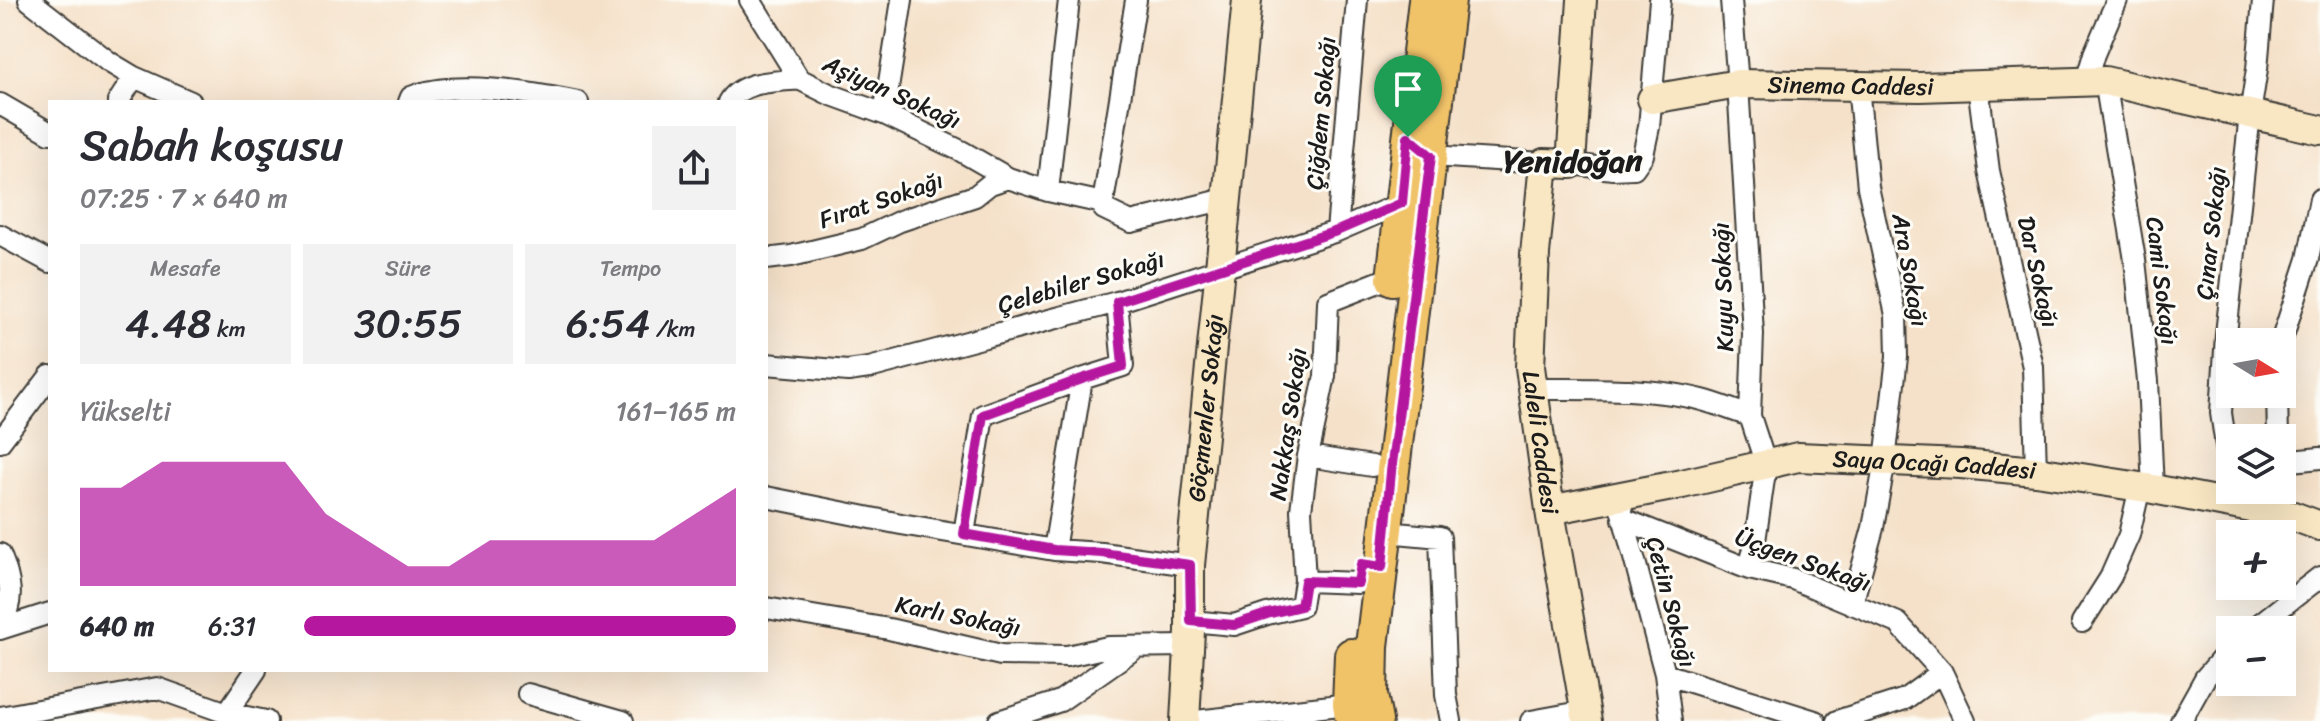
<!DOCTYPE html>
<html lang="tr">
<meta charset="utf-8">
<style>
:root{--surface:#fff;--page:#f2f2f3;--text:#2b2b33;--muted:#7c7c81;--accent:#b5179e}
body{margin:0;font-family:Sriracha,sans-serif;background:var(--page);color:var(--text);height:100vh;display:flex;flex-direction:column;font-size:30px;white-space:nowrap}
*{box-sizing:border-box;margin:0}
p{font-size:26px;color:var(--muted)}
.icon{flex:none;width:44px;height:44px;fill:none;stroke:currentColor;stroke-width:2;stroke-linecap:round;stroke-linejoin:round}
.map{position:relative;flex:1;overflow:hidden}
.side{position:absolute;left:48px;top:100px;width:720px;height:572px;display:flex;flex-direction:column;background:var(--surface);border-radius:0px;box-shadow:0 8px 32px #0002}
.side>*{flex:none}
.needle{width:52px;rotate:101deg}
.fabs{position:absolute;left:2216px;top:328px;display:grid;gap:16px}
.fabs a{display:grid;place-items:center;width:80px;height:80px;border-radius:0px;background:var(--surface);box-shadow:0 8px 32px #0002;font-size:40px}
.pin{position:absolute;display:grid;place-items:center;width:68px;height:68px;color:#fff;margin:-82px -34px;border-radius:50% 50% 50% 0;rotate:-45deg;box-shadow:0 0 8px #0007}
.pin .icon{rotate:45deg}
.round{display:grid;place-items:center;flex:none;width:84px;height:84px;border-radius:0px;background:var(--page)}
.overview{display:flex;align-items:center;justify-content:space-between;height:136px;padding:0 32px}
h1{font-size:44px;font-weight:600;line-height:60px}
.stats{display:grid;grid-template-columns:repeat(3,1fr);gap:12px;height:136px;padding:8px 32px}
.stats div{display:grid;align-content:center;border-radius:0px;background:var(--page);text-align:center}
.stats b{font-size:40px;font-weight:600}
.stats small{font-size:22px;font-weight:400}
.stats p{font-size:22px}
.chart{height:224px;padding:16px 32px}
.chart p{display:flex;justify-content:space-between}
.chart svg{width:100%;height:144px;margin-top:8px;fill:var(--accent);opacity:.7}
ul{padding:0 32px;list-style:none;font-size:26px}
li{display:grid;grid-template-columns:128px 96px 1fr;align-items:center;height:60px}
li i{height:20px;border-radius:10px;background:var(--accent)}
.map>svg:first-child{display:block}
</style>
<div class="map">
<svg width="2320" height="721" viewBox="0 0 2320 721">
<rect width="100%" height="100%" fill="#fdfcf7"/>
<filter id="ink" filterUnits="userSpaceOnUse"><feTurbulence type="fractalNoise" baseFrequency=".0125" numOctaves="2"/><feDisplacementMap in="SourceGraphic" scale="16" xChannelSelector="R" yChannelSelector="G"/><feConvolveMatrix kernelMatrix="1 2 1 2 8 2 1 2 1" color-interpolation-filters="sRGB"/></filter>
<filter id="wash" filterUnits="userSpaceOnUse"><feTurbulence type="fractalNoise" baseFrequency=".006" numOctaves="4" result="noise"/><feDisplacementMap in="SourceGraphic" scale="32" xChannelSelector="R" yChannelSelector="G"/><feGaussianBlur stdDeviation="1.8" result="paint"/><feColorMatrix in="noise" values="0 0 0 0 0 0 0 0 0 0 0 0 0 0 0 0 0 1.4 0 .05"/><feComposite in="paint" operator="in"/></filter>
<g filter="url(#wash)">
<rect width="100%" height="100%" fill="#f5e1c9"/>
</g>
<g filter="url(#ink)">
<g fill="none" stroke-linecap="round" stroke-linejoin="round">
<g stroke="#3d3a36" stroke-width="24">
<path id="street" d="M29,0L109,62L134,77L191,102
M750,0L799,79L829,94L884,114L961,151L1008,178L1048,191L1103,203
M1136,0L1103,203L1104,209L1131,222L1226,199
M1731,0L1738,84L1753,334L1750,416L1766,465L1754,548L1749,569
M2086,81L2094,54L2117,0
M2105,81L2135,260L2148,381L2153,489
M1978,85L1989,171L2033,367L2036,471
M118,102L134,77
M409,102L411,97C454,79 532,93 578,102
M729,102C742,80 776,82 799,79
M0,104L50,133
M884,114L902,0
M1431,156L1544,163
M1571,164L1613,169L1634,168L1643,155L1649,127L1660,0
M1048,191L1069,0
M1337,231L1357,0
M0,235L50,262
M766,259L791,256L862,239L900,221L975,196L990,184L1008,178
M2281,342L2308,259L2320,199
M766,364L848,371L869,368L1117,302L1337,231L1402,203
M1533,389C1587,389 1651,387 1702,400C1718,404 1734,411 1750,416
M2277,394L2278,438
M0,442L50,376
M1308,456L1372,466
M2282,462L2320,458
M2230,472L2221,413L2226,334L2250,114L2257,69L2263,0
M766,497L901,524L1054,550L1102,553L1190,565
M1621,509L1665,674L1671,721
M1623,519L1749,569L1793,579L1898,623L1942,672L1965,721
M1386,532L1440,537L1446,695L1451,721
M964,534L983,415L1082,379L1123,366L1117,302
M1054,550L1082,379
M0,554C10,578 16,602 0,624
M1305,581L1358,583
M1852,604L1873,528L1885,461L1897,357L1896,315L1868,187L1858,86
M766,608L889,629L1001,655L1067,656L1108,647L1189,646
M1191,621L1234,625L1267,614L1301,606L1305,581L1301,510L1308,456L1325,376L1328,302L1394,276
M2082,622L2110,578L2129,535L2140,487
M0,629L50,613
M2252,630L2320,577
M1665,674L1815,721
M528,694L623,721
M227,713L256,670
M0,717L157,688L227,713L266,721
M999,721L1060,701L1137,647
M1196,721L1349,704
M1531,721L1586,711
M1837,721L1905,699L1942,672
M2181,721L2205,678L2230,649"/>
</g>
<g stroke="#3d3a36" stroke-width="32">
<g id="secondary">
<path id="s1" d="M1582,0L1571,164L1544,163L1535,254L1530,367L1551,517L1587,721"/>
<path id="s2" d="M1652,99L1738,84L1920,87L2105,81L2320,130"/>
<path id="s3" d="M1550,510L1682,484L1798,457L1961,464L2036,471L2153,489L2293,516L2320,526"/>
<path id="s4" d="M1185,721L1190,631V565L1247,0"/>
</g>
</g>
<g stroke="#3d3a36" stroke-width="36">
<path id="primary" d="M1393,279L1425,0
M1351,655L1349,704L1352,721
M1376,721L1371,695L1372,646L1449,0"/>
</g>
<use href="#street" stroke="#fff" stroke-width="20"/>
<use href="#secondary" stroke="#f9e7c3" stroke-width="28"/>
<use href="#primary" stroke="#f1c369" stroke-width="32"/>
</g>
</g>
<g fill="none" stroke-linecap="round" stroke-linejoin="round" filter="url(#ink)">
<g stroke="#fff" stroke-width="16">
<path id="route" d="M1408,137L1431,156L1391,472L1382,567L1361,564L1358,583L1305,581L1301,606L1267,614L1234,625L1191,621L1190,565L1102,553L1054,550L964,534L983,415L1082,379L1123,366L1117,302L1337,231L1402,203Z"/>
</g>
<use href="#route" stroke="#b5179e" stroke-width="10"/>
</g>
<g text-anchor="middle" stroke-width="6" stroke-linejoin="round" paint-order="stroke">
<g font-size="24" fill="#1c1c1c" stroke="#fdfcf7">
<text dy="8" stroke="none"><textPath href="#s2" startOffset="200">Sinema Caddesi</textPath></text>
<text transform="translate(892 92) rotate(24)" y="8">Aşiyan Sokağı</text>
<text transform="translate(1321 113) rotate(-85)" y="8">Çiğdem Sokağı</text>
<text transform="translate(881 200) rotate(-19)" y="8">Fırat Sokağı</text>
<text transform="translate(2211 233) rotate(-84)" y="8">Çınar Sokağı</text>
<text transform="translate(1910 270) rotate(80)" y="8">Ara Sokağı</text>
<text transform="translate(2038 272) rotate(77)" y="8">Dar Sokağı</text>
<text transform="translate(2162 281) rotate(83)" y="8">Cami Sokağı</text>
<text transform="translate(1081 282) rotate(-16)" y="8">Çelebiler Sokağı</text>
<text transform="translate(1723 287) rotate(-92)" y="8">Kuyu Sokağı</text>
<text dy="8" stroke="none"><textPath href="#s4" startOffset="314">Göçmenler Sokağı</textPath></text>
<text transform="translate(1288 424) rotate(-82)" y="8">Nakkaş Sokağı</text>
<text dy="8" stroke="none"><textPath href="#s1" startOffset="472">Laleli Caddesi</textPath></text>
<text dy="8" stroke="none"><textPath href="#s3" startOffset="390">Saya Ocağı Caddesi</textPath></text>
<text transform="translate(1803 560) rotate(20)" y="8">Üçgen Sokağı</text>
<text transform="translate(1671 602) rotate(75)" y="8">Çetin Sokağı</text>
<text transform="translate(958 616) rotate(11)" y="8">Karlı Sokağı</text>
</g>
<g font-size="32" font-weight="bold" fill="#1c1c1c" stroke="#fdfcf7">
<text x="1573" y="172">Yenidoğan</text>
</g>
</g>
</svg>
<div class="fabs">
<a><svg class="needle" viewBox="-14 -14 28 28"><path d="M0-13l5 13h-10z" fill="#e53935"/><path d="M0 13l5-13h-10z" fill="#7c7c81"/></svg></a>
<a><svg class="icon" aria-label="layers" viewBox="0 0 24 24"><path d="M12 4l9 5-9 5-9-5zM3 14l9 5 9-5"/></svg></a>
<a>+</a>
<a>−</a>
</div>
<div class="pin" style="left:1408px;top:137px;background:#1e9e55"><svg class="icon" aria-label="arrive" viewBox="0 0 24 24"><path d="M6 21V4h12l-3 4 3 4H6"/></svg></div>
<section class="side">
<div class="overview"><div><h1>Sabah koşusu</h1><p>07:25 · 7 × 640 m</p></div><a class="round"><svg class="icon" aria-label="share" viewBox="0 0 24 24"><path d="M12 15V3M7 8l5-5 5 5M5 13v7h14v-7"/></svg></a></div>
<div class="stats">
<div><p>Mesafe</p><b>4.48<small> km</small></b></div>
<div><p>Süre</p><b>30:55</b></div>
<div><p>Tempo</p><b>6:54<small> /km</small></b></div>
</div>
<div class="chart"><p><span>Yükselti</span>161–165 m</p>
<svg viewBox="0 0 160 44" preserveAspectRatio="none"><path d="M0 44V14L10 14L20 6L30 6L40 6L50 6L60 22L70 30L80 38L90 38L100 30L110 30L120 30L130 30L140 30L150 22L160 14V44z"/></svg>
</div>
<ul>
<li><b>640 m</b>6:31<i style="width:100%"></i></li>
</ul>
</section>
</div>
